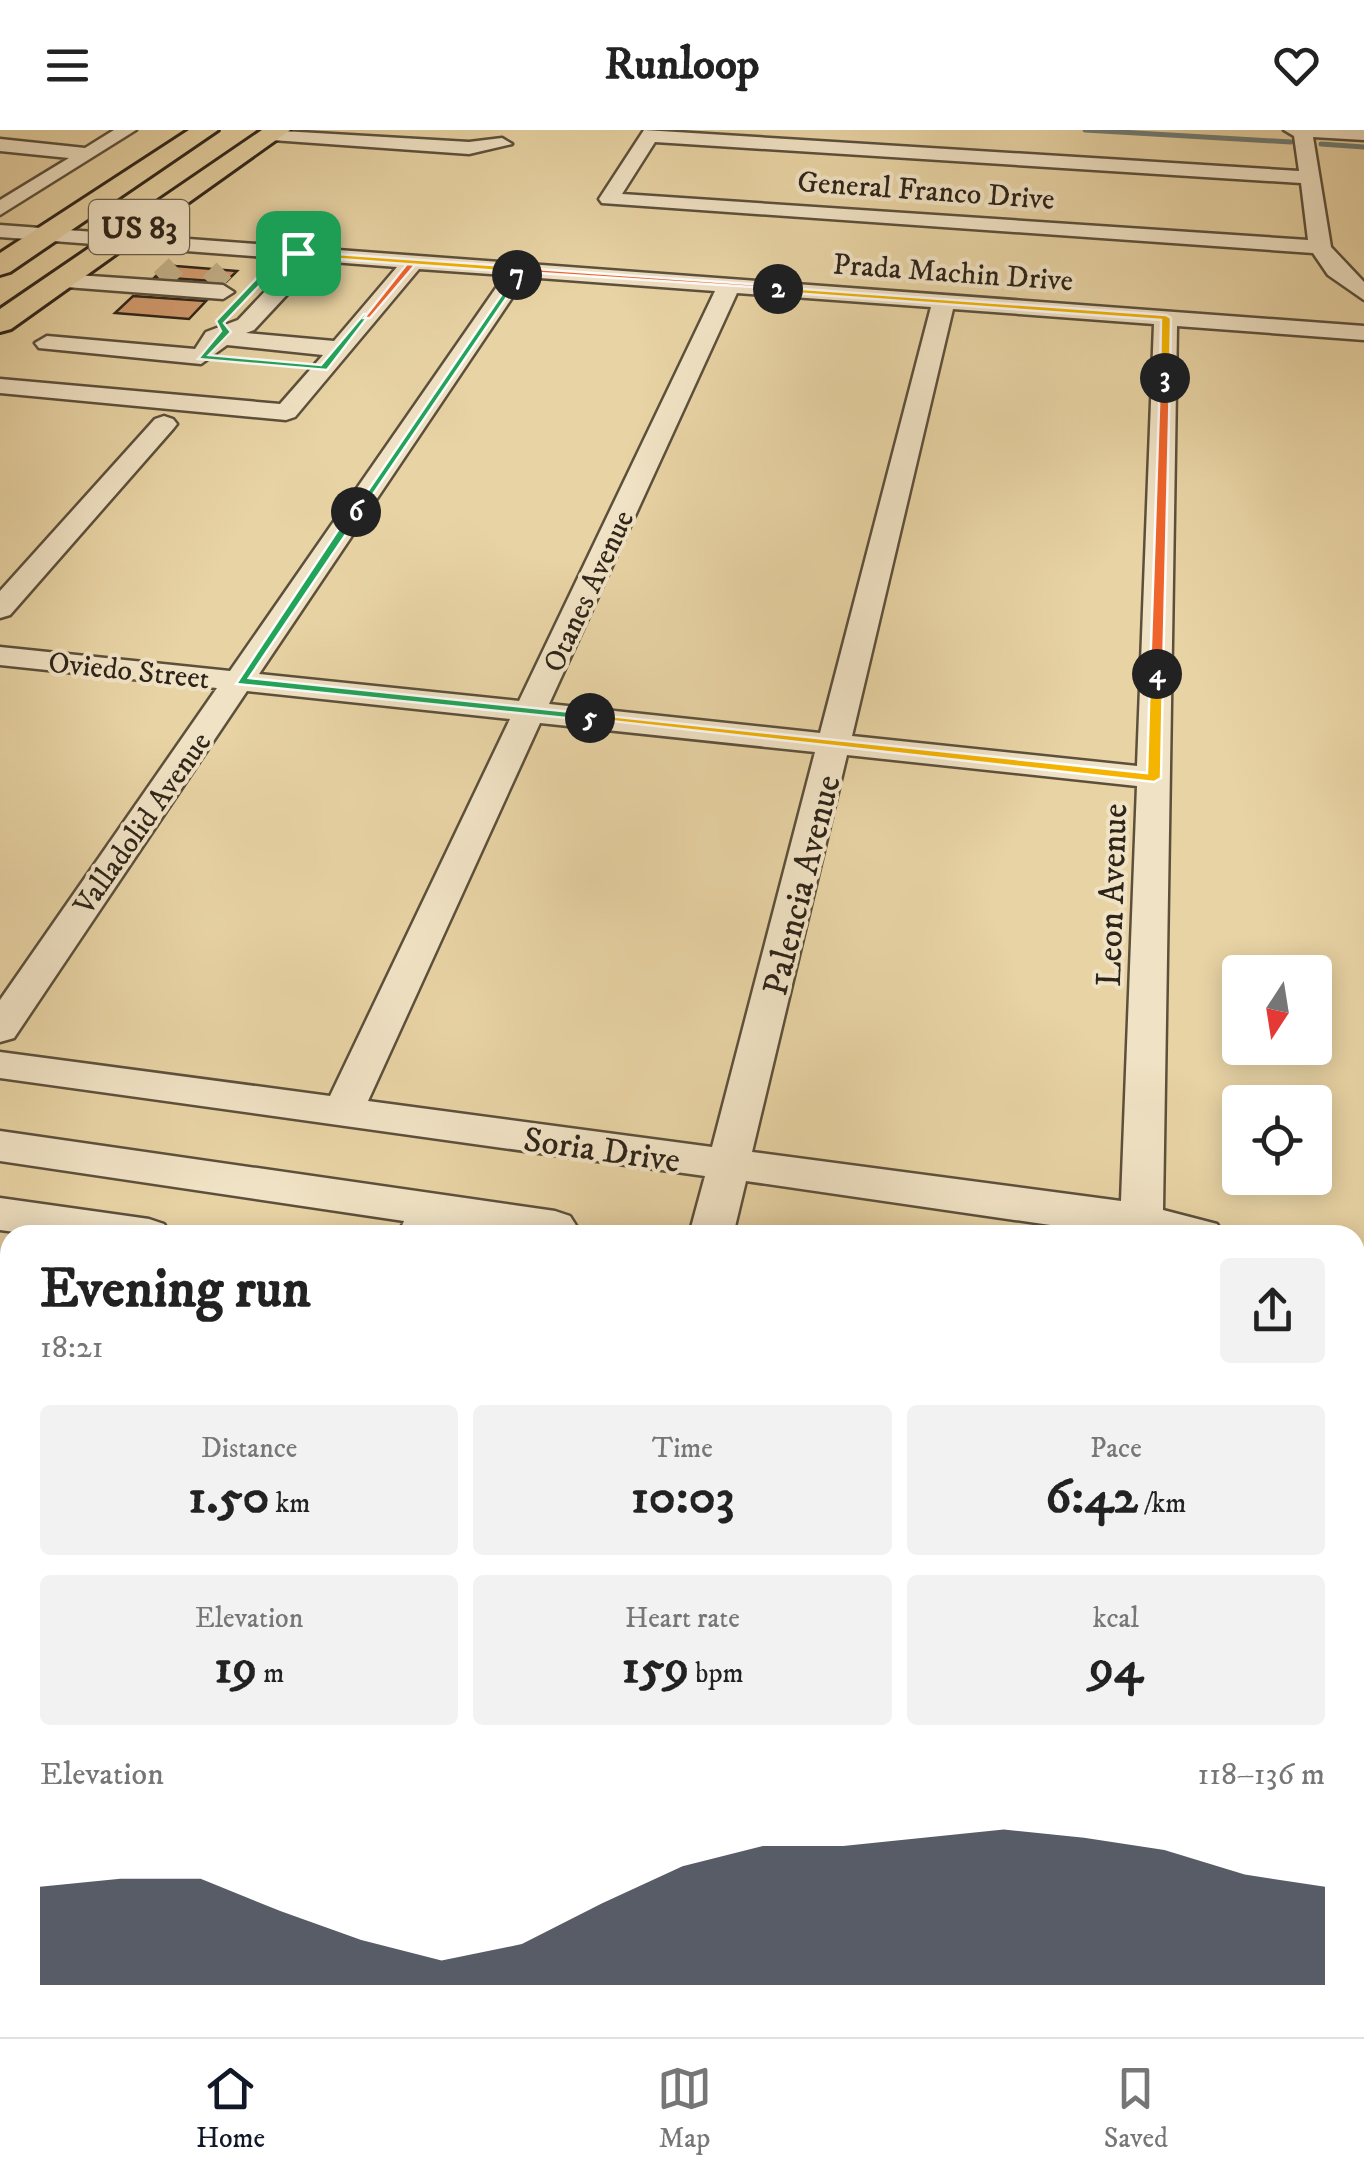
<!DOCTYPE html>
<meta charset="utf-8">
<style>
:root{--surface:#fff;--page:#f2f2f2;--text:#222;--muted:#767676;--line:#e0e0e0;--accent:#111827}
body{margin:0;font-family:"IM FELL DW Pica",serif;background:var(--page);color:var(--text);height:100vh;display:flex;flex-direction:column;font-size:38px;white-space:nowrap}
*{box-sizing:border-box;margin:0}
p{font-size:32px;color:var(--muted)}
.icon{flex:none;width:55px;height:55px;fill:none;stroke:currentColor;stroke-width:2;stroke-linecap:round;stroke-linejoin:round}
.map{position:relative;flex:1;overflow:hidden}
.sheet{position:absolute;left:0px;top:1095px;width:1365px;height:812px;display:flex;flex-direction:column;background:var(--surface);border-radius:30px 30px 0 0;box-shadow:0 5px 25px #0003}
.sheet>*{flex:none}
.needle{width:65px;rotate:192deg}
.fabs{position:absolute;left:1222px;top:825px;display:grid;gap:20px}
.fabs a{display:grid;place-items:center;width:110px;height:110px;border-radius:10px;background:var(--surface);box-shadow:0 5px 25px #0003;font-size:50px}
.pin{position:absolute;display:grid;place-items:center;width:85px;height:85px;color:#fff;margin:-42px;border-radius:20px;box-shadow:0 5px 15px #0006}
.km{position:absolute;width:50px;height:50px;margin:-25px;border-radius:50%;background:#222;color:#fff;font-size:28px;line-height:50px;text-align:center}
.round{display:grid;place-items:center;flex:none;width:105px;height:105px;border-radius:10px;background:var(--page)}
.summary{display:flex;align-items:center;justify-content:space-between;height:170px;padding:0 40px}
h1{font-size:55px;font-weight:700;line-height:75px}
.metrics{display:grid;grid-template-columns:repeat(3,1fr);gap:15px;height:170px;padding:10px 40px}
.metrics div{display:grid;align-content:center;border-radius:10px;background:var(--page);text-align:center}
.metrics b{font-size:50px;font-weight:700}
.metrics small{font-size:28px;font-weight:400}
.metrics p{font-size:28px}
.chart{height:280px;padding:20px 40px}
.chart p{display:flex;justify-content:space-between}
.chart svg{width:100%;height:180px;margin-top:10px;fill:var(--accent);opacity:.7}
header{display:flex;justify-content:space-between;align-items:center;height:130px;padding:0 40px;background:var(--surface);font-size:45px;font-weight:700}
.dock{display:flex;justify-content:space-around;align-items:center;height:140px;border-top:2px solid var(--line);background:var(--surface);font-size:28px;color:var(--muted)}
.dock a{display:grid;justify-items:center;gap:5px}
.dock .current{color:var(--accent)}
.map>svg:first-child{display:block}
</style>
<header><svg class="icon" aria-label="menu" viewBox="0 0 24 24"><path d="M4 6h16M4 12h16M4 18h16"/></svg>Runloop<svg class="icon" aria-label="heart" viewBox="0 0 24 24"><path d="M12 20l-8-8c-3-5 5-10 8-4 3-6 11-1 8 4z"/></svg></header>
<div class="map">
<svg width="1364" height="1907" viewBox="0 0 1364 1907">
<rect width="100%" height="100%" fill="#e8d3a4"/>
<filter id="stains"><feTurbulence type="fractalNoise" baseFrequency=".002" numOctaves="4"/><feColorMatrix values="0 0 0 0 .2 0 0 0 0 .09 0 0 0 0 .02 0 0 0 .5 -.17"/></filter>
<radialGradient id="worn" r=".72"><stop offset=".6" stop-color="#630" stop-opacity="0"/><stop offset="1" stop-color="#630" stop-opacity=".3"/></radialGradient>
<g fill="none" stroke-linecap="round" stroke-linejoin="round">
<path stroke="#6f7c75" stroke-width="5" d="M1085,0L1291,12
M1321,14L1364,17"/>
</g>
<path fill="#d29b6e" stroke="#2e251a" stroke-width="2.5" d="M167,135L176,136L237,141L226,152L155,147Z
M133,166L206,171L189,189L115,183Z"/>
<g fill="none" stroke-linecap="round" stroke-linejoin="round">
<path stroke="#c3b088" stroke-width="21" stroke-dasharray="21 10" stroke-linecap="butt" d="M161,150L176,136
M210,154L224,140"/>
<g stroke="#5c503c" stroke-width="5">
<path id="minor" d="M114,0H136L0,85V70L69,28L0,21V9L85,18Z
M265,0L469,12L502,8L512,14L469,24L272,10L265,8Z
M644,0L1299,41L1294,6L1284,0H1364V10L1313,7L1331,117L1364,152V170L1328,145L1313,123L602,73L599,69ZM655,12L1301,53L1308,110L622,64Z
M0,95L1364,196V210L1177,196L1163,1080L1217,1094L1224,1105H1119L746,1051L733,1105H689L705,1046L0,948V922L330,966L510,589L247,561L14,908L0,912V870L217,558L0,535V517L230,541L505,145L419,139L295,287L286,290L0,263V249L280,274L323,225L227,215L201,234L39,218L35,213L47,206L195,219L206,202L238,190L287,138L279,128L0,107ZM307,130L397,137L334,211L246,203L254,200L309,141L312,136ZM526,147L715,161L519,571L259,544ZM737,163L931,177L820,603L549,574ZM953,179L1154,194L1137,636L852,606ZM540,593L815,622L712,1017L368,971ZM847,625L1137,656L1121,1071L752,1022Z
M61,144L223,155L234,162L223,169L53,156V146Z
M164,286L173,289L177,294L173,299L10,485L0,488V461L155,289Z
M0,1001L555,1081L570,1086L577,1097L572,1105H501L445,1097L442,1105H398L404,1091L0,1031Z
M0,1068L149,1089L164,1094L171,1105H37L0,1100Z
M1355,1137L1364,1140V1175L1355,1172Z
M672,1898H732L734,1907H672Z"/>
</g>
<g stroke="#2e251a" stroke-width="6">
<path id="major" d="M189,0H218L10,142L0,145V123Z
M262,0H290L11,199L0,202V179Z"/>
</g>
<use href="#minor" fill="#f0e2c4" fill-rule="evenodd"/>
<use href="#major" fill="#e8d3a4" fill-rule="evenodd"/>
</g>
<path fill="#22a559" stroke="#fff" stroke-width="2.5" d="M294,121L302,123L276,138L224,193L231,202L209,225L321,235L364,184H370L327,240L198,229L221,201L216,191L270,134Z"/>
<path fill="#f0652b" stroke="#fff" stroke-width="2.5" d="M410,130L778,156L782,159L415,135L370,188H364Z"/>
<path fill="#f5b400" stroke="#fff" stroke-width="2.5" d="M775,157L1166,185L1171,188L1170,248H1160L1161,190L778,162Z"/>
<path fill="#f0652b" stroke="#fff" stroke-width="2.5" d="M1165,245L1170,248L1163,544L1157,547L1150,544L1160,248Z"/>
<path fill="#f5b400" stroke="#fff" stroke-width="2.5" d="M1157,540L1163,544L1161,648L1154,652L584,588L590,584L1147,643L1150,544Z"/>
<path fill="#22a559" stroke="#fff" stroke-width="2.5" d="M352,379L361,382L249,548L590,584L595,591L236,554Z"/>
<path fill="#22a559" stroke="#fff" stroke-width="2.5" d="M517,142L522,145L361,382L352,384Z"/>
<path fill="#f5b400" stroke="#fff" stroke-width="2.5" d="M294,121L520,137L525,140L517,148L515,142L298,126Z"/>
<g text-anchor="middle" stroke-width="8" stroke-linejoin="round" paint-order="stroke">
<g font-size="30" fill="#2e251a" stroke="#f0e2c4">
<text transform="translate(926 60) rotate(4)" y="10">General Franco Drive</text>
<text transform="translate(953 142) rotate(4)" y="10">Prada Machin Drive</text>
<text transform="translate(588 461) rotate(-65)" y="10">Otanes Avenue</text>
<text transform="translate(129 540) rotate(6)" y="10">Oviedo Street</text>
<text transform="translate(142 693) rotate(-55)" y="10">Valladolid Avenue</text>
</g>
<rect fill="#f0e2c4" stroke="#685e4d" stroke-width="2.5" x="89" y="70" width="100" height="54" rx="8"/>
<g font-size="32" font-weight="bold" fill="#2e251a">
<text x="139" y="108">US 83</text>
</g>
<g font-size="35" fill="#2e251a" stroke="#f0e2c4">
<text transform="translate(801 755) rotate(-76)" y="12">Palencia Avenue</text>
<text transform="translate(1111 765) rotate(-88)" y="12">Leon Avenue</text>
<text transform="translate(602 1019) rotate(8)" y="12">Soria Drive</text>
</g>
</g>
<rect width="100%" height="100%" filter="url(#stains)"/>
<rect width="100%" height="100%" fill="url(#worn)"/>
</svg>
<div class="fabs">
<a><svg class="needle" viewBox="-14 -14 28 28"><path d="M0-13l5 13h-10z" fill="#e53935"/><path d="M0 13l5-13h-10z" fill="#767676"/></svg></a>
<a><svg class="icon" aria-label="locate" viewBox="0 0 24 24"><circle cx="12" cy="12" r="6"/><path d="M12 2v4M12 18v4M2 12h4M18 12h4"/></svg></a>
</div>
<div class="pin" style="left:298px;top:123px;background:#1e9e55"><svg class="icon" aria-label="arrive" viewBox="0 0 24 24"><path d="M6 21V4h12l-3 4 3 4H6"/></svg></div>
<b class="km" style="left:778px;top:159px">2</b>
<b class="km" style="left:1165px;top:248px">3</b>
<b class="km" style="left:1157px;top:544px">4</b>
<b class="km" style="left:590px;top:588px">5</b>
<b class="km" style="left:356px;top:382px">6</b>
<b class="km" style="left:517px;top:145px">7</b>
<section class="sheet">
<div class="summary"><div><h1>Evening run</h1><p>18:21</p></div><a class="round"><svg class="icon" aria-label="share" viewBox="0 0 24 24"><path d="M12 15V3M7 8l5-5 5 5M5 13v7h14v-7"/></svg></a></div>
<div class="metrics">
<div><p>Distance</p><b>1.50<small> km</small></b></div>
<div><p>Time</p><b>10:03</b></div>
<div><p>Pace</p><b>6:42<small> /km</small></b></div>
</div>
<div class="metrics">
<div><p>Elevation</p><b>19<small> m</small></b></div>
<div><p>Heart rate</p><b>159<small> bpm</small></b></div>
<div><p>kcal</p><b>94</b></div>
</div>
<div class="chart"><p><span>Elevation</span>118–136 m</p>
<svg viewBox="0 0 160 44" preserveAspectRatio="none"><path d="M0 44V20L10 18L20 18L30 26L40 33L50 38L60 34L70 24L80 15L90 10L100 10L110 8L120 6L130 8L140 11L150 17L160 20V44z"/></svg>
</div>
</section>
</div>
<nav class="dock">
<a class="current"><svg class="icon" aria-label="home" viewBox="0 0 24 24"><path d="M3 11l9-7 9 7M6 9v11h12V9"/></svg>Home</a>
<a><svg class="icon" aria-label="map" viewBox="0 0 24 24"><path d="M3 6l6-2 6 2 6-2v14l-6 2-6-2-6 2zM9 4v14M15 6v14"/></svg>Map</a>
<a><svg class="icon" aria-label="saved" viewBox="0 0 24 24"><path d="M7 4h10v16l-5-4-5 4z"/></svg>Saved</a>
</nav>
